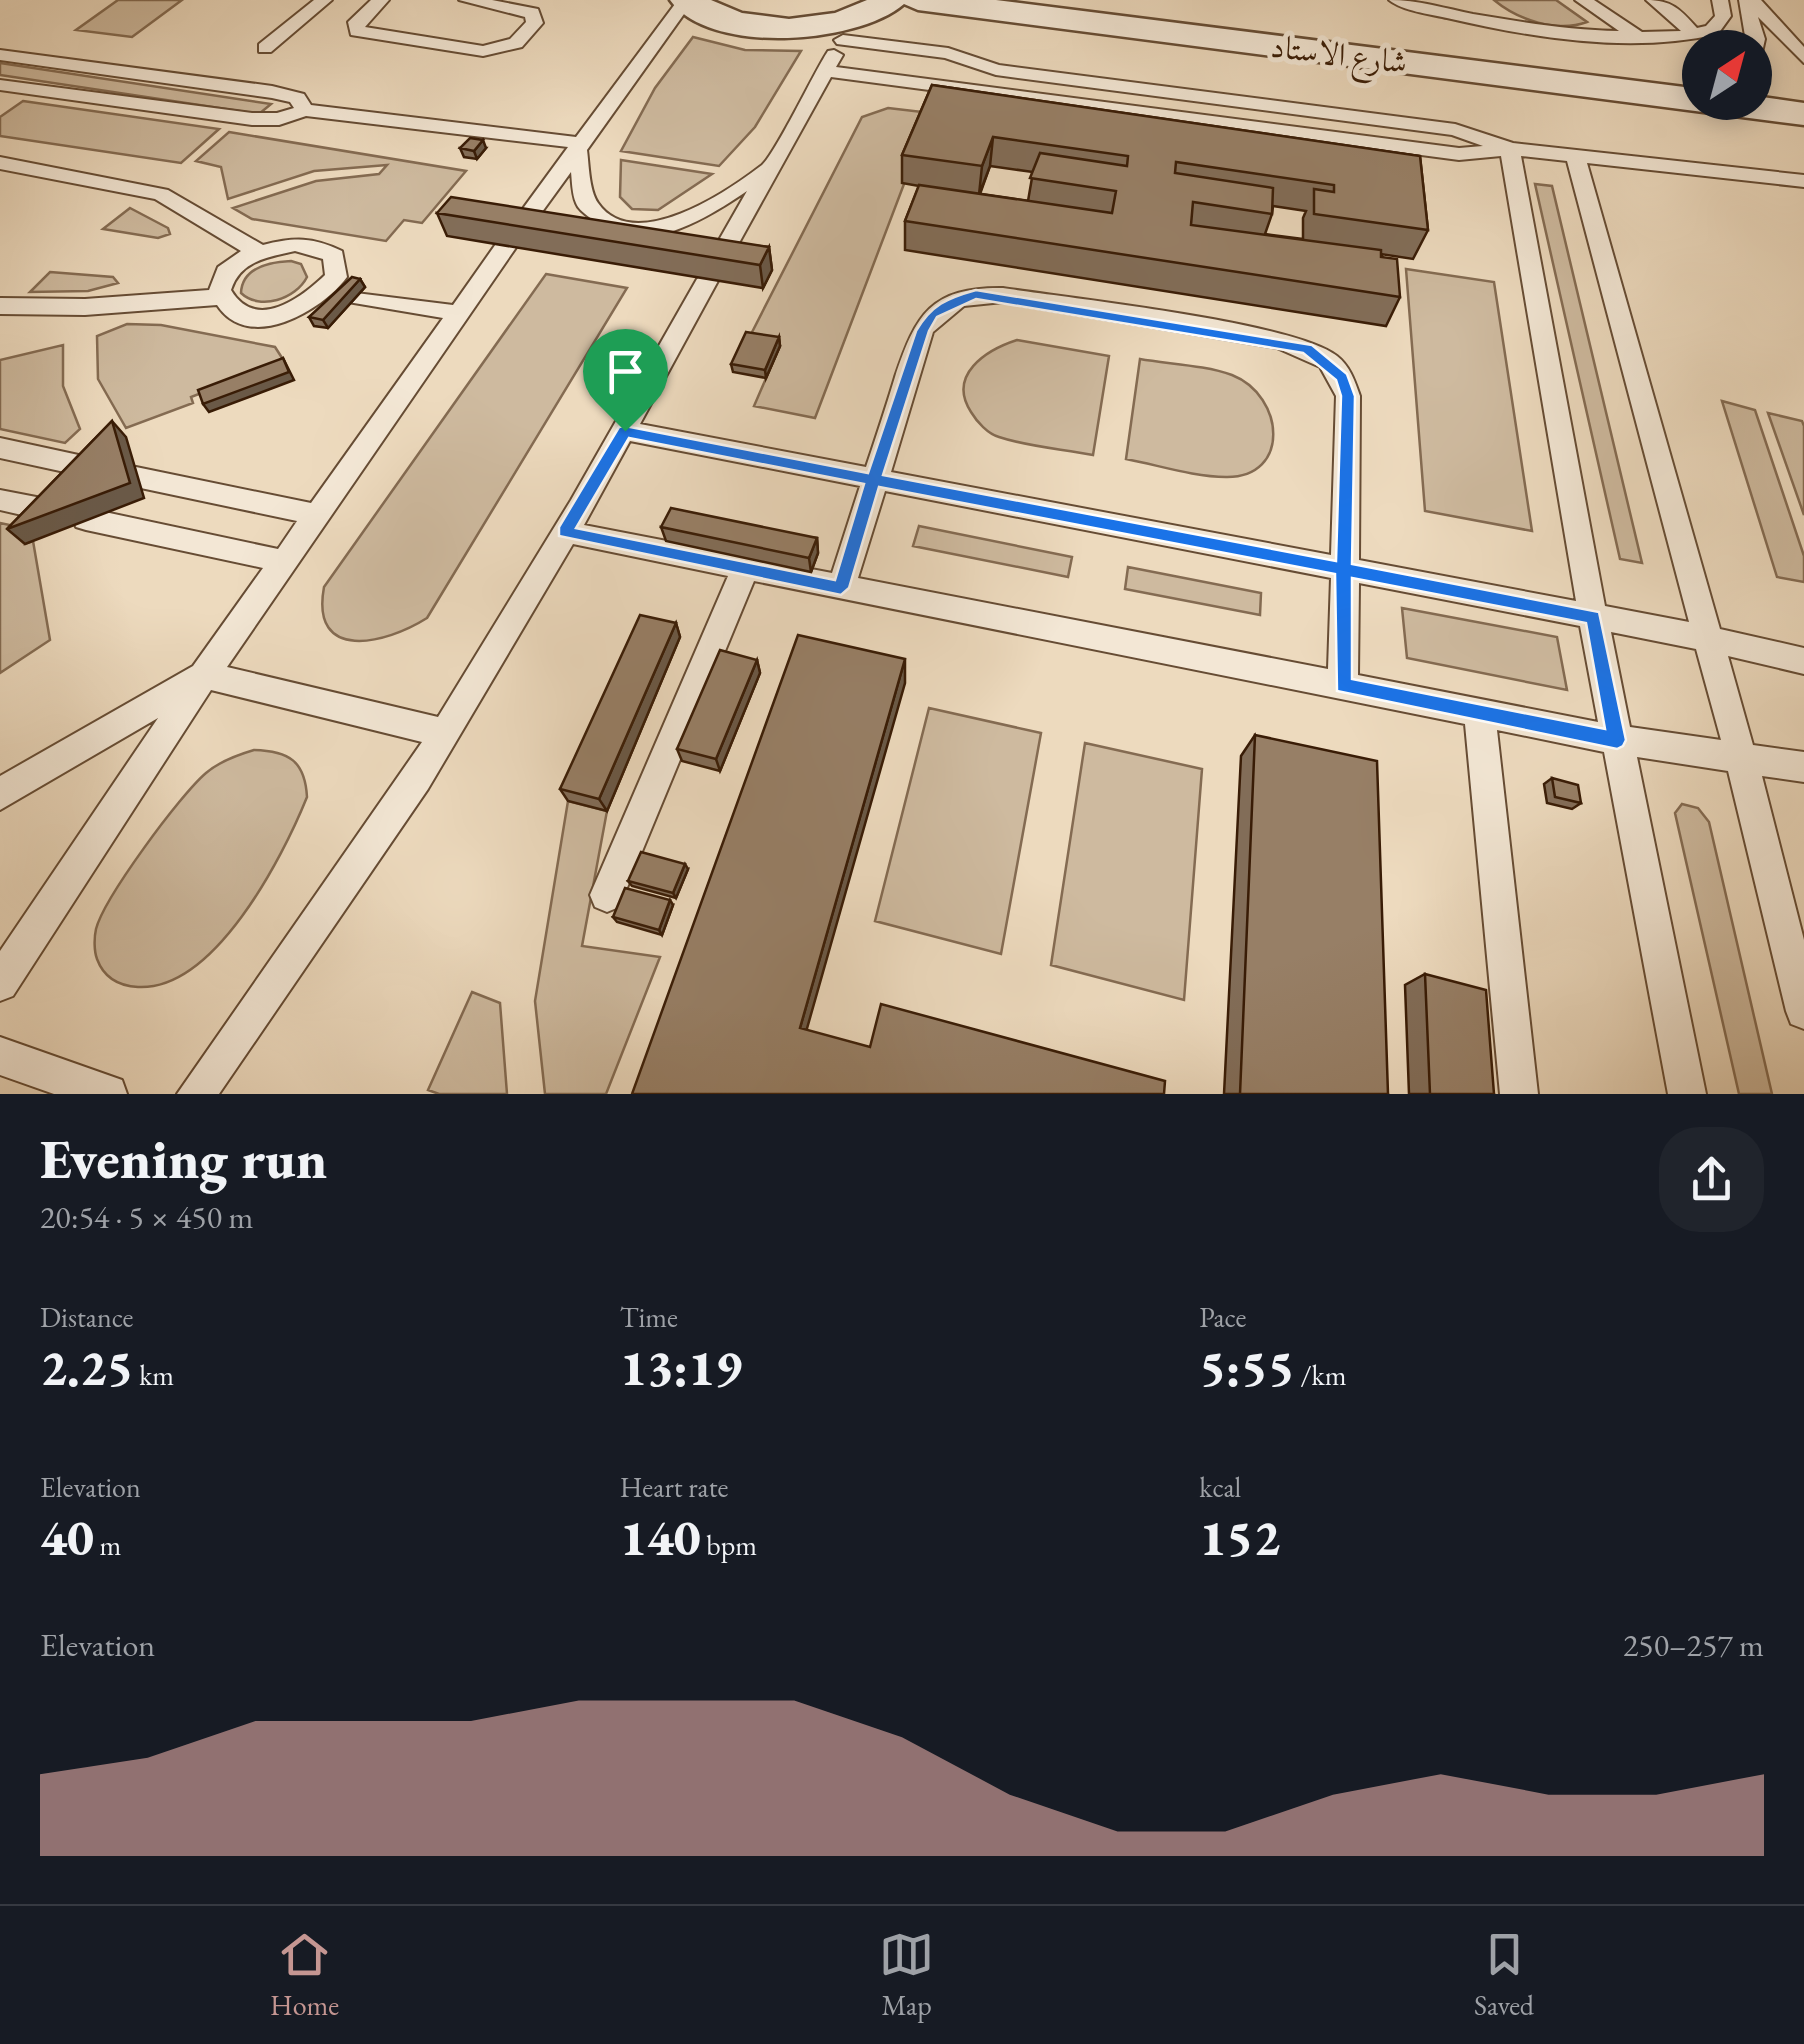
<!DOCTYPE html>
<meta charset="utf-8">
<style>
:root{--surface:#171b24;--page:#20242c;--text:#f1f3f6;--muted:#9ea1a6;--line:#363941;--accent:#c59692}
body{margin:0;font-family:"EB Garamond",Amiri,serif;background:var(--page);color:var(--text);height:100vh;display:flex;flex-direction:column;font-size:38px;white-space:nowrap}
*{box-sizing:border-box;margin:0}
p{font-size:32px;color:var(--muted)}
.icon{flex:none;width:55px;height:55px;fill:none;stroke:currentColor;stroke-width:2;stroke-linecap:round;stroke-linejoin:round}
.map{position:relative;height:1094px;overflow:hidden}
.drawer{display:flex;flex-direction:column;background:var(--surface);flex:1}
.drawer>*{flex:none}
.needle{width:65px;rotate:36deg}
.fabs{position:absolute;left:1682px;top:30px;display:grid;gap:20px}
.fabs a{display:grid;place-items:center;width:90px;height:90px;border-radius:50%;background:var(--surface);box-shadow:0 5px 25px #0003;font-size:50px}
.pin{position:absolute;display:grid;place-items:center;width:85px;height:85px;color:#fff;margin:-102px -42px;border-radius:50% 50% 50% 0;rotate:-45deg;box-shadow:0 0 10px #0007}
.pin .icon{rotate:45deg}
.round{display:grid;place-items:center;flex:none;width:105px;height:105px;border-radius:40px;background:var(--page)}
.head{display:flex;align-items:center;justify-content:space-between;height:170px;padding:0 40px}
h1{font-size:55px;font-weight:800;line-height:75px}
.metrics{display:grid;grid-template-columns:repeat(3,1fr);gap:15px;height:170px;padding:10px 40px}
.metrics div{display:grid;align-content:center}
.metrics b{font-size:50px;font-weight:800}
.metrics small{font-size:28px;font-weight:400}
.metrics p{font-size:28px}
.chart{height:280px;padding:20px 40px}
.chart p{display:flex;justify-content:space-between}
.chart svg{width:100%;height:180px;margin-top:10px;fill:var(--accent);opacity:.7}
.dock{display:flex;justify-content:space-around;align-items:center;height:140px;border-top:2px solid var(--line);background:var(--surface);font-size:28px;color:var(--muted)}
.dock a{display:grid;justify-items:center;gap:5px}
.dock .selected{color:var(--accent)}
.map>svg:first-child{display:block}
</style>
<div class="map">
<svg width="1804" height="1094" viewBox="0 0 1804 1094">
<rect width="100%" height="100%" fill="#eddabe"/>
<filter id="stains"><feTurbulence type="fractalNoise" baseFrequency=".002" numOctaves="4"/><feColorMatrix values="0 0 0 0 .2 0 0 0 0 .09 0 0 0 0 .02 0 0 0 .5 -.17"/></filter>
<radialGradient id="worn" r=".72"><stop offset=".6" stop-color="#630" stop-opacity="0"/><stop offset="1" stop-color="#630" stop-opacity=".3"/></radialGradient>
<path fill="#ceba9f" stroke="#846b52" stroke-width="2.5" d="M118,0H182L132,37L76,30Z
M1494,0H1556L1587,22C1557,33 1518,20 1494,0Z
M693,37L745,50L801,51L755,127L719,166L621,151L655,88Z
M0,63L271,104L259,114L0,75Z
M23,101L219,129L181,163L0,136V117Z
M888,108L931,113L815,418L754,406L780,346L748,340L862,117Z
M229,132L466,171L422,223L404,220L386,241L252,219L233,208L316,181L379,174L387,165L314,171L228,199L221,167L196,161Z
M621,160L712,174L658,210L632,209L620,197Z
M1535,184L1552,186L1642,563L1620,559Z
M130,208L168,228L170,234L158,238L103,229Z
M291,261L301,264L307,277C296,299 260,311 241,293C242,268 269,262 291,261Z
M1406,269L1494,282L1532,531L1425,511Z
M50,272L113,277L118,283L88,291L30,292Z
M546,274L627,288L427,618C386,644 310,663 324,587Z
M127,324L161,325L275,347L284,361L191,397L193,403L126,428L98,379L97,336Z
M1017,340L1109,356L1093,455C1063,449 1029,447 999,437C988,434 977,422 971,412C947,375 986,350 1017,340Z
M63,345V386L80,429L65,443L0,429V360Z
M1140,359C1168,364 1205,365 1232,375C1285,396 1291,478 1226,477C1194,477 1158,465 1126,459Z
M1722,401L1755,410L1804,556V582L1777,577Z
M1768,413L1802,421L1804,426V515Z
M0,523L38,531L27,543L33,541L50,640L0,673Z
M919,526L1072,557L1068,577L913,546Z
M1128,567L1261,593L1260,615L1125,589Z
M1402,608L1557,637L1567,690L1407,658Z
M929,708L1041,733L1001,954L875,921Z
M1085,743L1202,769L1184,1000L1051,965Z
M254,750C289,751 305,761 307,797C282,859 214,991 138,987C119,986 104,978 97,959C94,951 94,938 96,929C104,898 180,795 206,773C220,761 237,755 254,750Z
M568,801L607,811L582,946L660,957L606,1094H545L535,1001Z
M1682,804L1698,808L1709,822L1772,1094H1739L1675,813Z
M472,992L500,1003L507,1094H439L428,1090Z"/>
<g fill="none" stroke-linecap="round" stroke-linejoin="round">
<g stroke="#664c34" stroke-width="4">
<path id="lane" d="M314,0H332L271,52H259V44Z
M371,0H389L365,27L483,46L510,39L526,22L525,17L459,0H492L538,9L543,23L522,47L483,56L351,35L348,22Z
M678,0H694L587,150C589,164 589,190 598,203C634,255 727,192 762,165C776,153 814,72 828,51L834,50L843,55L836,67L1459,148L1483,146L1452,135L996,75L945,58L837,44L834,40L843,35L948,48L999,65L1455,124L1513,143L1804,175V187L1587,163L1720,629L1804,648V674L1728,656L1753,745L1804,752V782L1762,776L1804,940V1029L1791,1024L1786,1011L1728,771L1637,757L1706,1094H1668L1604,752L1497,730L1538,1094H1500L1465,724L754,581L619,907L607,912L595,907L590,895L728,576L573,544L428,789L219,1094H177L422,742L211,690L13,996L0,1001V951L158,718L0,810V776L193,666L263,568L86,530L76,527L73,519L76,511L86,508L278,549L297,521L136,487L123,477L136,467L311,503L443,318L348,302V292L453,305L498,241L506,239L517,246L227,667L438,717L571,500L697,279L708,272L719,279L640,424L866,467C876,437 886,407 895,377C916,314 931,287 1003,288C1069,298 1294,322 1337,356C1350,366 1355,382 1360,396L1359,560L1576,601L1501,156L1459,160L831,77L729,261L718,268L707,261L747,191C706,219 637,262 592,219C586,215 578,209 576,203C572,194 572,181 571,172L526,234L519,236L508,229L568,147L306,116L279,125H252L0,90V80L252,113H277L294,108L290,102L272,98L0,60V50L272,86L304,94L311,105L576,137ZM1521,156L1567,161L1689,622L1605,606ZM1003,302L1277,348L1320,367L1336,396L1331,555L891,472L933,332L964,306ZM630,441L860,486L832,573L584,525ZM885,491L1331,578L1328,669L858,578ZM1359,583L1580,626L1598,722L1358,675ZM1611,632L1696,649L1721,740L1630,727Z
M1389,0C1418,0 1444,8 1473,14C1521,22 1570,30 1619,31L1575,0H1594L1642,32L1681,31L1646,0C1672,0 1680,9 1697,28L1706,26L1715,16L1712,0H1728L1731,16L1718,34C1631,54 1533,38 1447,18C1429,14 1403,11 1389,0Z
M1739,0H1761L1804,47V63L1758,17L1765,39L1761,57L1755,58V48H1747Z
M0,157L168,190L263,245C295,237 312,237 342,251L347,277C323,310 249,354 217,305L85,315L0,314V298L85,299L209,290L218,267L241,251L155,199L0,169ZM295,251L323,259L325,275C301,298 256,332 231,290C240,261 268,257 295,251Z
M0,438L97,459L110,469L97,479L0,458Z
M0,490L57,501L70,512L57,523L0,510Z
M0,1037L122,1080L127,1094H54L0,1075Z"/>
</g>
<g stroke="#664c34" stroke-width="5">
<path id="street" d="M670,0H711L742,13L789,19L835,13L867,0H996L1700,89V102H1755V96L1804,103V125L918,10L904,4C858,44 709,56 670,0Z"/>
</g>
<use href="#lane" fill="#f3e7d5" fill-rule="evenodd"/>
<use href="#street" fill="#f3e7d5" fill-rule="evenodd"/>
</g>
<path fill="#826d58" stroke="#391c06" stroke-width="2.5" fill-rule="evenodd" d="M932,85L1420,156L1428,230L1413,259L1381,254L1400,297L1386,326L905,250V221L919,186L902,183V155ZM990,166L1033,172L1028,201L980,194ZM1273,206L1306,211L1303,218V239L1265,234L1272,214Z
M460,148H486L477,159L464,157Z
M437,213L769,247L772,270L763,288L447,236Z
M360,279L365,287L328,328L314,326L309,317Z
M779,337L780,346L766,378L733,372L731,364Z
M661,527L817,538L818,553L811,572L666,541Z
M676,623L680,637L607,811L568,801L560,789Z
M757,660L760,673L720,771L682,761L677,749Z
M1255,735L1388,1094H1224L1241,756Z
M1552,778L1581,803L1572,809L1547,803L1544,784Z
M688,869L676,898L632,886L628,881Z
M673,905L662,935L617,922L613,917Z
M1425,974L1494,1094H1409L1405,985Z"/>
<path fill="#6a5947" stroke="#391c06" stroke-width="2.5" d="M993,137L990,166L979,195L982,166Z
M483,140L486,148L477,159L474,151Z
M769,247L772,270L763,288L760,265Z
M360,279L365,287L328,328L323,320Z
M779,337L780,346L766,378L765,370Z
M283,358L294,380L209,412L203,404Z
M112,421L126,437L144,498L25,544L7,529Z
M817,538L818,553L811,572L809,558Z
M676,623L680,637L607,811L599,799Z
M905,659V683L804,1039L800,1028Z
M757,660L760,673L720,771L716,759Z
M685,864L688,869L676,898L673,893Z
M670,900L673,905L662,935L659,930Z"/>
<path fill="#977f66" stroke="#391c06" stroke-width="2.5" d="M932,85L1420,156L1428,230L1314,214V189L1334,192V185L1176,162L1175,173L1273,188L1272,214L1193,202L1191,225L1381,250V257L1397,259L1400,297L905,221L919,185L1112,213L1116,191L1030,178L1040,153L1127,166L1128,156L993,137L982,166L902,155Z
M470,138L483,140L474,151L460,148Z
M451,197L769,247L760,265L437,213Z
M352,277L360,279L323,320L309,317Z
M746,332L779,337L765,370L731,364Z
M283,358L289,372L203,404L198,390Z
M112,421L130,483L7,529Z
M671,508L817,538L809,558L661,527Z
M640,615L676,623L599,799L560,789Z
M798,635L905,659L800,1028L870,1047L881,1004L1165,1081L1164,1094H632Z
M720,650L757,660L716,759L677,749Z
M1255,735L1377,761L1388,1094H1240Z
M1552,778L1578,785L1581,803L1555,797Z
M641,852L685,864L673,893L628,881Z
M625,888L670,900L659,930L613,917Z
M1425,974L1486,990L1494,1094H1430Z"/>
<path fill="#1a73e8" stroke="#fff" stroke-width="2.5" fill-rule="evenodd" d="M976,290L1312,345L1347,374L1355,396L1352,564L1599,612L1626,740L1623,746L1617,749L1337,691L1335,574L879,487L849,588L841,595L559,536V527L619,427L625,426L868,473L916,331C931,305 947,298 976,290ZM976,299L1303,353L1336,380L1341,396L1336,561L883,475L929,331L937,317ZM629,438L864,484L835,580L576,528ZM1352,578L1586,623L1605,729L1352,679Z"/>
<g text-anchor="middle" stroke-width="10" stroke-linejoin="round" paint-order="stroke">
<g font-size="32" fill="#391c06" stroke="#f3e7d5">
<text transform="translate(1339 54) rotate(7)" y="11">شارع الاستاد</text>
</g>
</g>
<rect width="100%" height="100%" filter="url(#stains)"/>
<rect width="100%" height="100%" fill="url(#worn)"/>
</svg>
<div class="fabs">
<a><svg class="needle" viewBox="-14 -14 28 28"><path d="M0-13l5 13h-10z" fill="#e53935"/><path d="M0 13l5-13h-10z" fill="#9ea1a6"/></svg></a>
</div>
<div class="pin" style="left:625px;top:431px;background:#1e9e55"><svg class="icon" aria-label="arrive" viewBox="0 0 24 24"><path d="M6 21V4h12l-3 4 3 4H6"/></svg></div>
</div>
<section class="drawer">
<div class="head"><div><h1>Evening run</h1><p>20:54 · 5 × 450 m</p></div><a class="round"><svg class="icon" aria-label="share" viewBox="0 0 24 24"><path d="M12 15V3M7 8l5-5 5 5M5 13v7h14v-7"/></svg></a></div>
<div class="metrics">
<div><p>Distance</p><b>2.25<small> km</small></b></div>
<div><p>Time</p><b>13:19</b></div>
<div><p>Pace</p><b>5:55<small> /km</small></b></div>
</div>
<div class="metrics">
<div><p>Elevation</p><b>40<small> m</small></b></div>
<div><p>Heart rate</p><b>140<small> bpm</small></b></div>
<div><p>kcal</p><b>152</b></div>
</div>
<div class="chart"><p><span>Elevation</span>250–257 m</p>
<svg viewBox="0 0 160 44" preserveAspectRatio="none"><path d="M0 44V24L10 20L20 11L30 11L40 11L50 6L60 6L70 6L80 15L90 29L100 38L110 38L120 29L130 24L140 29L150 29L160 24V44z"/></svg>
</div>
</section>
<nav class="dock">
<a class="selected"><svg class="icon" aria-label="home" viewBox="0 0 24 24"><path d="M3 11l9-7 9 7M6 9v11h12V9"/></svg>Home</a>
<a><svg class="icon" aria-label="map" viewBox="0 0 24 24"><path d="M3 6l6-2 6 2 6-2v14l-6 2-6-2-6 2zM9 4v14M15 6v14"/></svg>Map</a>
<a><svg class="icon" aria-label="saved" viewBox="0 0 24 24"><path d="M7 4h10v16l-5-4-5 4z"/></svg>Saved</a>
</nav>
